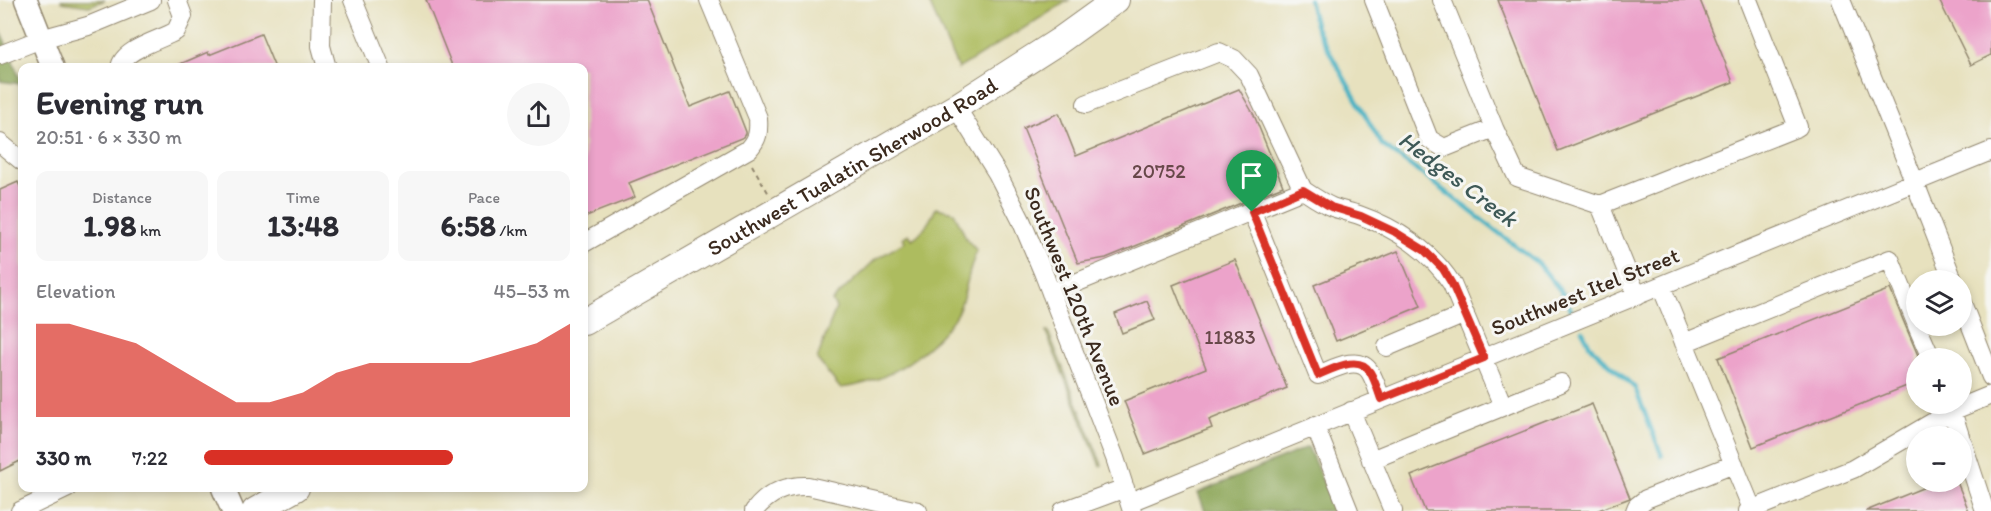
<!DOCTYPE html>
<meta charset="utf-8">
<style>
:root{--surface:#fff;--page:#f7f7f7;--text:#2b2b33;--muted:#7c7c81;--accent:#d93025}
body{margin:0;font-family:Itim,sans-serif;background:var(--page);color:var(--text);height:100vh;display:flex;flex-direction:column;font-size:22px;white-space:nowrap}
*{box-sizing:border-box;margin:0}
p{font-size:20px;color:var(--muted)}
.icon{flex:none;width:33px;height:33px;fill:none;stroke:currentColor;stroke-width:2;stroke-linecap:round;stroke-linejoin:round}
.map{position:relative;flex:1;overflow:hidden}
.sheet{position:absolute;left:18px;top:63px;width:570px;height:429px;display:flex;flex-direction:column;background:var(--surface);border-radius:12px;box-shadow:0 3px 9px #0003}
.sheet>*{flex:none}
.tools{position:absolute;left:1906px;top:270px;display:grid;gap:12px}
.tools a{display:grid;place-items:center;width:66px;height:66px;border-radius:50%;background:var(--surface);box-shadow:0 3px 9px #0003;font-size:30px}
.pin{position:absolute;display:grid;place-items:center;width:51px;height:51px;color:#fff;margin:-62px -26px;border-radius:50% 50% 50% 0;rotate:-45deg;box-shadow:0 0 6px #0007}
.pin .icon{rotate:45deg}
.round{display:grid;place-items:center;flex:none;width:63px;height:63px;border-radius:32px;background:var(--page)}
.summary{display:flex;align-items:center;justify-content:space-between;height:102px;padding:0 18px}
h1{font-size:33px;font-weight:700;line-height:45px}
.stats{display:grid;grid-template-columns:repeat(3,1fr);gap:9px;height:102px;padding:6px 18px}
.stats div{display:grid;align-content:center;border-radius:12px;background:var(--page);text-align:center}
.stats b{font-size:30px;font-weight:700}
.stats small{font-size:16px;font-weight:400}
.stats p{font-size:16px}
.chart{height:168px;padding:12px 18px}
.chart p{display:flex;justify-content:space-between}
.chart svg{width:100%;height:108px;margin-top:6px;fill:var(--accent);opacity:.7}
ul{padding:0 18px;list-style:none;font-size:20px}
li{display:grid;grid-template-columns:96px 72px 1fr;align-items:center;height:45px}
li i{height:15px;border-radius:8px;background:var(--accent)}
.map>svg:first-child{display:block}
</style>
<div class="map">
<svg width="1991" height="511" viewBox="0 0 1991 511">
<rect width="100%" height="100%" fill="#f6f6f2"/>
<filter id="ink" filterUnits="userSpaceOnUse"><feTurbulence type="fractalNoise" baseFrequency=".0167" numOctaves="2"/><feDisplacementMap in="SourceGraphic" scale="12" xChannelSelector="R" yChannelSelector="G"/><feConvolveMatrix kernelMatrix="1 2 1 2 8 2 1 2 1" color-interpolation-filters="sRGB"/></filter>
<filter id="wash" filterUnits="userSpaceOnUse"><feTurbulence type="fractalNoise" baseFrequency=".008" numOctaves="4" result="noise"/><feDisplacementMap in="SourceGraphic" scale="24" xChannelSelector="R" yChannelSelector="G"/><feGaussianBlur stdDeviation="1.35" result="paint"/><feColorMatrix in="noise" values="0 0 0 0 0 0 0 0 0 0 0 0 0 0 0 0 0 1.4 0 .05"/><feComposite in="paint" operator="in"/></filter>
<g filter="url(#wash)">
<rect width="100%" height="100%" fill="#e7e1be"/>
<path fill="#adbc5e" stroke="#74733e" stroke-width="1.5" d="M61,0H105L89,6L62,2Z
M928,0H1069L958,69Z
M936,208L954,212L967,240L977,251C968,270 967,290 959,309C955,319 947,327 940,335C913,364 880,384 840,388L817,359L836,308L832,301L876,259L905,242L903,237L909,234L912,239C923,233 931,219 936,208Z
M1048,331L1102,465L1100,466L1046,332Z"/>
<path fill="#8aa455" stroke="#62673a" stroke-width="1.5" d="M0,29L22,84L0,81Z
M1308,447L1336,511H1205L1198,493Z"/>
<g fill="none" stroke-linecap="round" stroke-linejoin="round">
<path stroke="#44b1c2" stroke-width="4.5" d="M1309,0L1316,28L1382,145L1434,183L1539,264L1564,295L1571,310
M1582,330L1590,346L1635,388L1662,456"/>
</g>
<g id="blocks">
<path fill="#eca3ca" d="M426,0H647L690,107L730,91L746,132V134L744,137L629,183L635,197L584,217V68H453Z
M1498,0H1700L1733,82L1558,151Z
M1939,0H1991V55L1971,65Z
M261,34L275,68H171L208,52L209,55Z
M1239,89L1254,115L1283,186L1106,258L1078,263L1023,128L1059,113L1076,156Z
M18,182L22,191V460L0,471V190Z
M1398,251L1421,306L1336,341L1314,285Z
M1235,260L1287,388L1209,420L1212,428L1145,454L1124,401L1206,368L1173,285Z
M1890,289L1919,358H1917V382L1753,447L1718,358Z
M1147,301L1155,320L1122,333L1115,314Z
M1592,404L1630,498L1596,511H1425L1411,476Z
M1937,482H1957L1969,511H1866Z"/>
</g>
</g>
<g filter="url(#ink)">
<use href="#blocks" fill-opacity="0" stroke="#91866e" stroke-width="1.5"/>
<g fill="none" stroke-linecap="round" stroke-linejoin="round">
<g stroke="#91866e" stroke-width="20">
<path id="minor" d="M322,0L321,46L327,68
M353,0L381,68
M1374,0L1429,139L1444,148L1494,128L1517,177L1600,205L1798,127L1748,0
M1442,0L1494,128
M1841,0L1915,183L1953,280
M0,55L41,39L88,26L151,0
M120,68C122,49 161,40 176,31L183,16L177,0
M1086,104L1219,52L1234,59L1249,75L1303,190
M956,107L997,173L1021,220L1043,272L1115,458L1132,511
M0,143L22,161
M1600,205L1637,296
M1252,212L1318,375C1333,369 1359,354 1370,372C1375,380 1378,391 1381,399
M584,243L749,149C758,139 759,132 758,118L709,0
M1661,286L1752,509
M1051,293L1303,190C1312,196 1322,203 1332,207C1340,210 1350,212 1359,215C1396,228 1431,251 1452,284L1503,406
M1962,303L1991,377
M1917,326L1931,358
M1684,343L1890,259L1917,325
M1387,347L1465,314
M1351,411L1393,511
M1315,426L1349,511
M1960,436L1952,411L1991,395
M1962,441L1985,511
M1371,460L1561,383
M1130,502L1991,151
M20,511L68,488
M754,511C768,493 785,485 808,486L918,511
M1063,511L1125,488
M1635,511L1637,506L1646,499L1734,464
M1748,511L1853,469L1952,411L1949,404"/>
</g>
<g stroke="#91866e" stroke-width="25">
<path id="major" d="M26,0L53,68
M223,488L233,511"/>
</g>
<g stroke="#91866e" stroke-width="28">
<g id="highway">
<path id="s1" d="M584,322L956,107L1059,41L1116,0"/>
<path d="M255,511L296,488"/>
</g>
</g>
<path stroke="#91866e" stroke-width="2" stroke-dasharray="4.5 4.5" stroke-linecap="butt" d="M752,165L769,194"/>
<use href="#minor" stroke="#fff" stroke-width="18"/>
<use href="#major" stroke="#fff" stroke-width="22"/>
<use href="#highway" stroke="#fff" stroke-width="26"/>
</g>
</g>
<g fill="none" stroke-linecap="round" stroke-linejoin="round" filter="url(#ink)">
<g stroke="#fff" stroke-width="12">
<path id="route" d="M1303,190L1331,207L1361,216L1395,232L1424,250L1443,269L1452,284L1484,358L1381,399C1378,391 1375,380 1370,372C1359,354 1333,369 1318,375L1252,212Z"/>
</g>
<use href="#route" stroke="#d93025" stroke-width="8"/>
</g>
<g text-anchor="middle" stroke-width="6" stroke-linejoin="round" paint-order="stroke">
<g font-size="20" fill="#674849">
<text x="1159" y="178">20752</text>
<text x="1230" y="344">11883</text>
</g>
<g font-size="22" fill="#3b2a1e" stroke="#f6f6f2">
<text dy="8" stroke="none"><textPath href="#s1" startOffset="310">Southwest Tualatin Sherwood Road</textPath></text>
<text transform="translate(1585 291) rotate(-22)" y="8">Southwest Itel Street</text>
<text transform="translate(1075 296) rotate(68)" y="8">Southwest 120th Avenue</text>
</g>
<g font-size="24" font-style="italic" fill="#3e5957" stroke="#f6f6f2">
<text transform="translate(1458 179) rotate(37)" y="8">Hedges Creek</text>
</g>
</g>
</svg>
<div class="tools">
<a><svg class="icon" aria-label="layers" viewBox="0 0 24 24"><path d="M12 4l9 5-9 5-9-5zM3 14l9 5 9-5"/></svg></a>
<a>+</a>
<a>−</a>
</div>
<div class="pin" style="left:1252px;top:212px;background:#1e9e55"><svg class="icon" aria-label="arrive" viewBox="0 0 24 24"><path d="M6 21V4h12l-3 4 3 4H6"/></svg></div>
<section class="sheet">
<div class="summary"><div><h1>Evening run</h1><p>20:51 · 6 × 330 m</p></div><a class="round"><svg class="icon" aria-label="share" viewBox="0 0 24 24"><path d="M12 15V3M7 8l5-5 5 5M5 13v7h14v-7"/></svg></a></div>
<div class="stats">
<div><p>Distance</p><b>1.98<small> km</small></b></div>
<div><p>Time</p><b>13:48</b></div>
<div><p>Pace</p><b>6:58<small> /km</small></b></div>
</div>
<div class="chart"><p><span>Elevation</span>45–53 m</p>
<svg viewBox="0 0 160 44" preserveAspectRatio="none"><path d="M0 44V6L10 6L20 10L30 14L40 22L50 30L60 38L70 38L80 34L90 26L100 22L110 22L120 22L130 22L140 18L150 14L160 6V44z"/></svg>
</div>
<ul>
<li><b>330 m</b>7:22<i style="width:68%"></i></li>
</ul>
</section>
</div>
